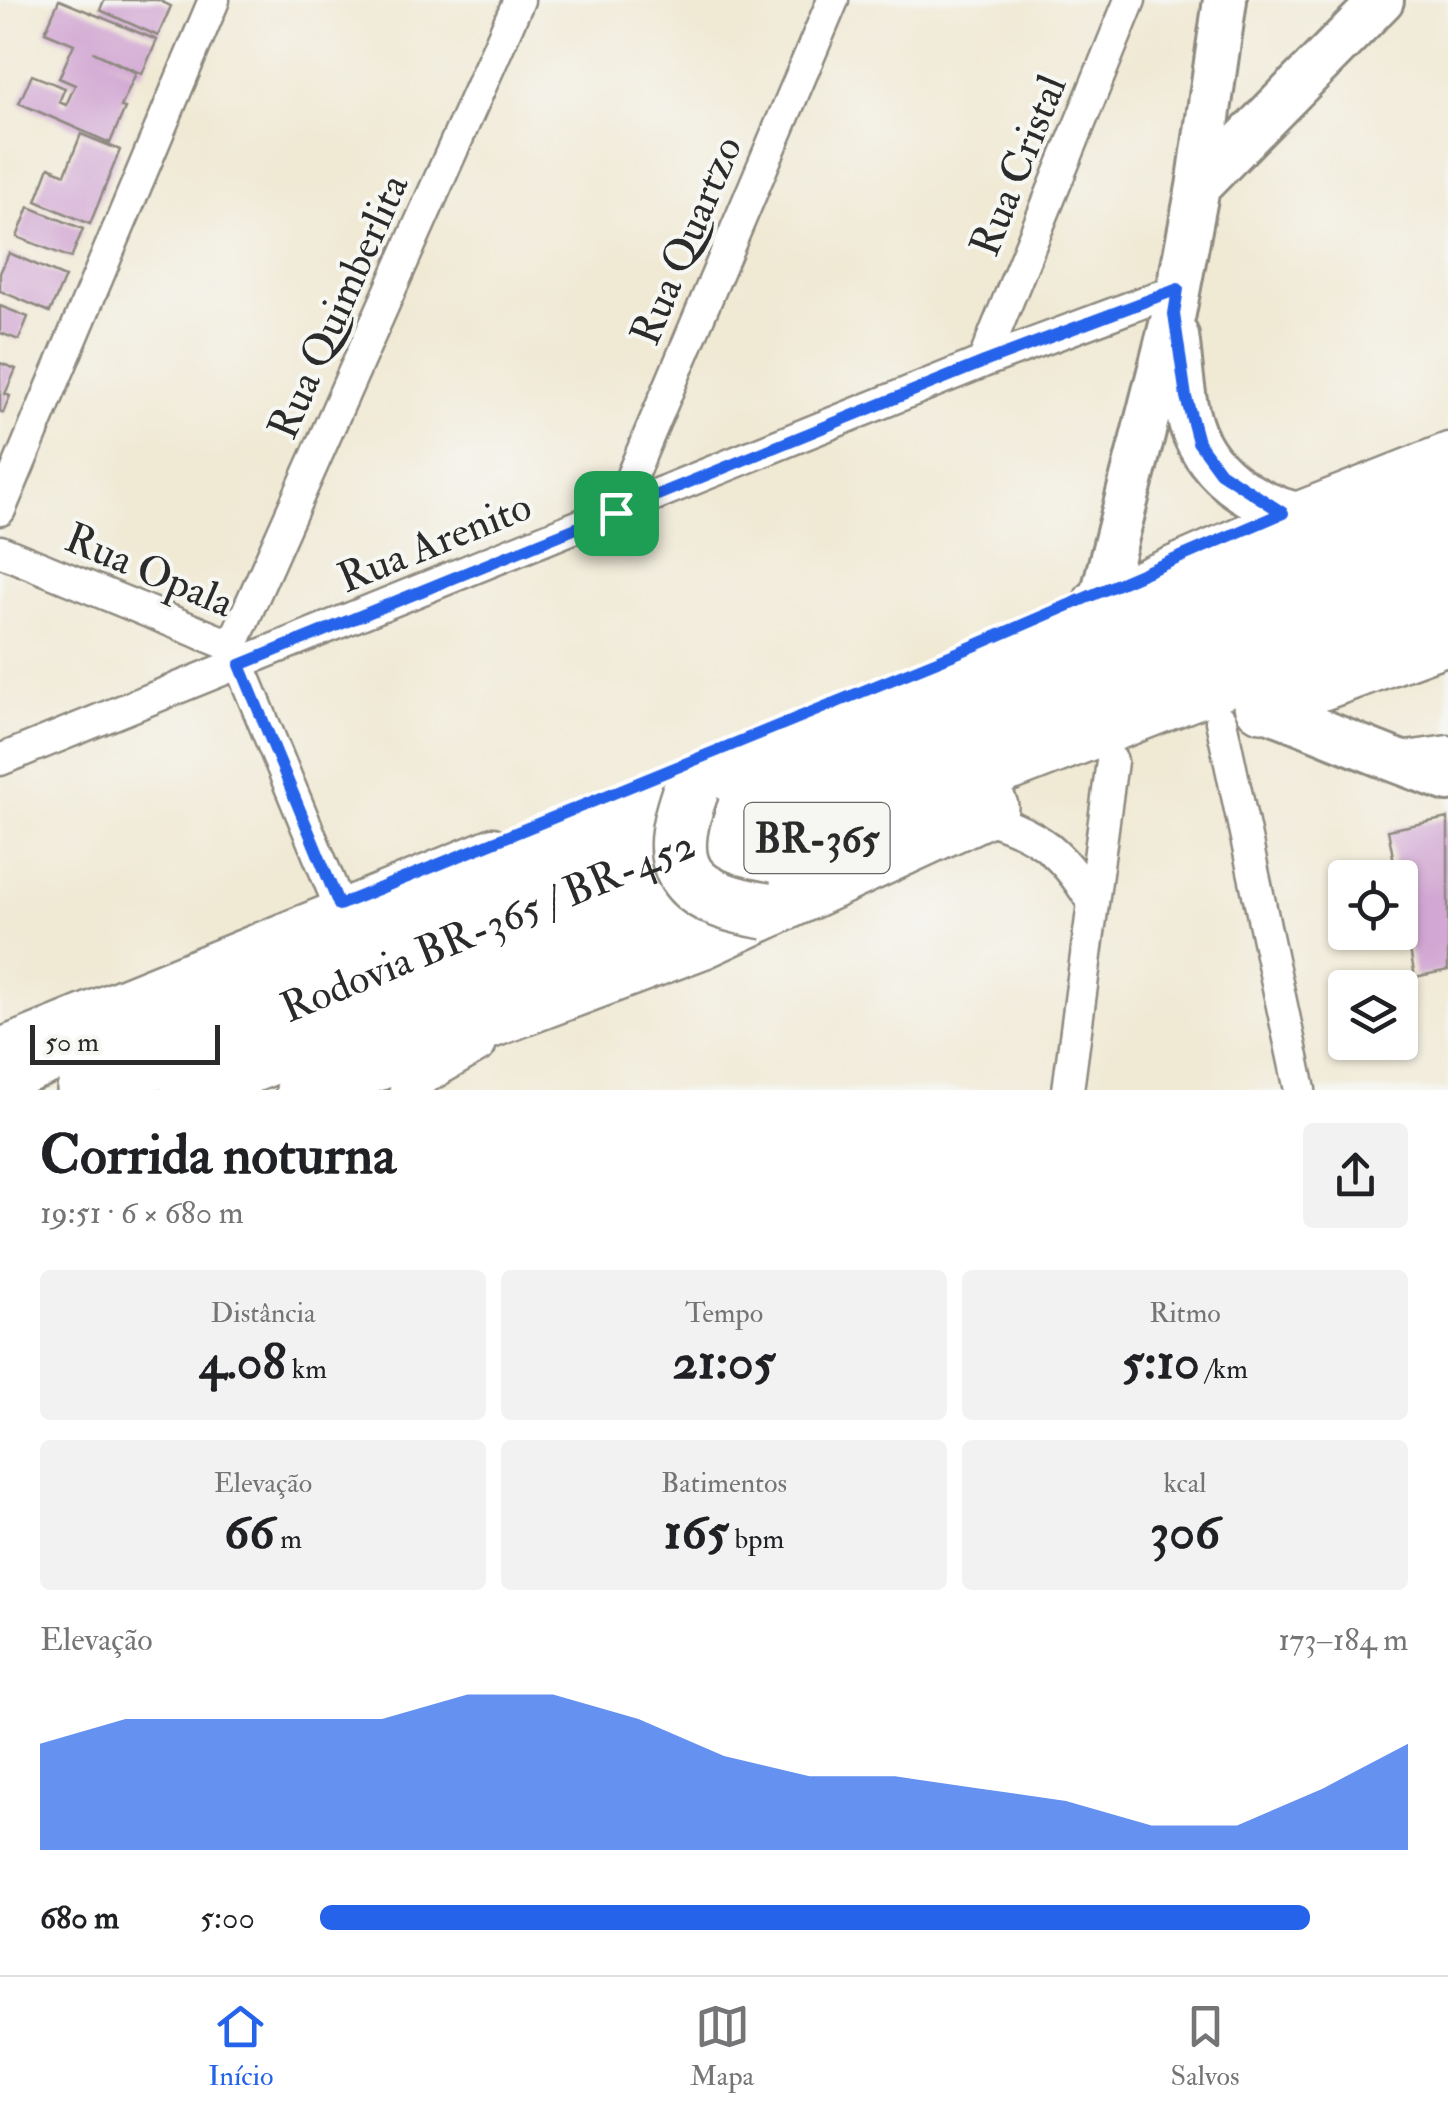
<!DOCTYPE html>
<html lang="pt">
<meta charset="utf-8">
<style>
:root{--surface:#fff;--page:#f2f2f2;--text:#202124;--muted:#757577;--line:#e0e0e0;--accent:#2563eb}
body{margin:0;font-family:"IM FELL Double Pica",serif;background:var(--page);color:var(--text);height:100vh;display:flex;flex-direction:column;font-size:38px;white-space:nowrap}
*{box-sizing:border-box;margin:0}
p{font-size:32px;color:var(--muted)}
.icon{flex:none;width:55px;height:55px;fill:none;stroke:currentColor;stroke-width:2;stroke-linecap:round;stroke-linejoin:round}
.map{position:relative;height:1090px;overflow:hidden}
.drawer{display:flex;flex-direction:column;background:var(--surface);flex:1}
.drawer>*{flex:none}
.tools{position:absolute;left:1328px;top:860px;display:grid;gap:20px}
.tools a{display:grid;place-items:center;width:90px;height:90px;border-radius:10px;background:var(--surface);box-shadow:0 2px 8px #0004;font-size:50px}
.scale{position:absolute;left:30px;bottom:25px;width:190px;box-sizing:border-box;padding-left:10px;border:5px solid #2b2b2b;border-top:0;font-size:28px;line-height:35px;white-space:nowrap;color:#2b2b2b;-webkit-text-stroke:8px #f6f6f2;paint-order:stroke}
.pin{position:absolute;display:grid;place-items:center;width:85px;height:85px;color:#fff;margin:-42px;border-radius:20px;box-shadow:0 5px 15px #0006}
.round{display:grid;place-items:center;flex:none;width:105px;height:105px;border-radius:10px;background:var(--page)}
.headline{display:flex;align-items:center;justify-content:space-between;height:170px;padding:0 40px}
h1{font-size:55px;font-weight:700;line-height:75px}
.figures{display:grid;grid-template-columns:repeat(3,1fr);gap:15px;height:170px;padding:10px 40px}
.figures div{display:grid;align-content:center;border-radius:10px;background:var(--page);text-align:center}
.figures b{font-size:50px;font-weight:700}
.figures small{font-size:28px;font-weight:400}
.figures p{font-size:28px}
.chart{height:280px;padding:20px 40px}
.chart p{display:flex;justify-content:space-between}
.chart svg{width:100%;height:180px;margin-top:10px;fill:var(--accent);opacity:.7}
ul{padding:0 40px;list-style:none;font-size:32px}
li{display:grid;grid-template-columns:160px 120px 1fr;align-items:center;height:75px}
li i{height:25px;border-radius:12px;background:var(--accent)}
.dock{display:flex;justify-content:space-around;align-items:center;height:140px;border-top:2px solid var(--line);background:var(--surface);font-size:28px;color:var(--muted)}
.dock a{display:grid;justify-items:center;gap:5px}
.dock .current{color:var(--accent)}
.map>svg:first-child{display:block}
</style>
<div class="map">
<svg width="1448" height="1090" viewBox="0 0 1448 1090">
<rect width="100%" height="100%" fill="#f6f6f2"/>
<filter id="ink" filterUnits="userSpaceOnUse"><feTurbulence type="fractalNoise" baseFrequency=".01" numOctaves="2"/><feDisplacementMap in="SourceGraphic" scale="20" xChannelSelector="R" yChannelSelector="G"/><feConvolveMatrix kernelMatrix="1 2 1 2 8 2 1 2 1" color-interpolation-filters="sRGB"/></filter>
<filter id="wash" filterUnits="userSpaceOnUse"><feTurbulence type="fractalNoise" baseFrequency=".0048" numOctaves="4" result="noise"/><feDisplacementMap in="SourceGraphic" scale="40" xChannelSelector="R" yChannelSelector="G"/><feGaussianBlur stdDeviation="2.25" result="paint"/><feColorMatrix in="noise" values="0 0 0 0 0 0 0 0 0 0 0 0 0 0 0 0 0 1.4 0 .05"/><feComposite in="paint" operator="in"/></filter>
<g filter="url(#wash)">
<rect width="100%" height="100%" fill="#f0e9d4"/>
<g id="blocks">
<path fill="#d2a7d3" d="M59,0L157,40L142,74L93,52L136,73L121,107L125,108L110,143L19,103L32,75L65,88L59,102L66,105L75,85L59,78L74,44L45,32Z
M104,0H158L171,6L158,36L100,10Z
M81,134L120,150L90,224L36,201L49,167L65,174Z
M29,207L83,229L71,258L17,237Z
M9,253L65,277L50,312L0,291V273Z
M0,306L28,317L19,340L0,333Z
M0,363L16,369L5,394L10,396L3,413L0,411Z
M1448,818V970L1415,977L1400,895V878H1397L1388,830Z"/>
</g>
</g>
<g filter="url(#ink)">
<use href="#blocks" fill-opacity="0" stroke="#8e8a80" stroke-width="2.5"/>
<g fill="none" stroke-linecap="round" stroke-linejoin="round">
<g stroke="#8e8a80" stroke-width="35">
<path id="street" d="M983,362L1130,0
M0,510L214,0
M616,513L833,0
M0,551L232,646L339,905
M1090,598L1283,513L1448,448
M232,646L519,0
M1221,721L1300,1090
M1399,758L1448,751
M0,760L983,362L1179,289
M975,815C1033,830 1061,849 1092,902
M0,1044L493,843
M405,1090L480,1046
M1068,1090L1112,761"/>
</g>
<g stroke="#8e8a80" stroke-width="48">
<path id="secondary" d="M1198,187L1382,0
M1177,336C1182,369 1182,412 1198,442C1226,496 1293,524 1350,517
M1099,622L1103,592L1174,313L1198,187L1225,0
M1258,706C1322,730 1384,758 1448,780"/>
</g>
<g stroke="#8e8a80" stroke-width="60">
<g id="highway">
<path d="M1262,704L1448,636"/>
<path d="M0,1075L346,935L692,787L1224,572L1448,487"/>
<path id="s1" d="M85,1090L770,809L1448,540"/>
<path d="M188,1090L790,848L1448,593"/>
<path d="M304,1090L701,941L990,807"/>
</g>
</g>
<use href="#street" stroke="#fff" stroke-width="30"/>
<use href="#secondary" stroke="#fff" stroke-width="42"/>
<use href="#highway" stroke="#fff" stroke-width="55"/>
<g stroke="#8e8a80" stroke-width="60" stroke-linecap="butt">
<path id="highway-bridge" d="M692,787C661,869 682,897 766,911"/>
</g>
<use href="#highway-bridge" stroke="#fff" stroke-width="55"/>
</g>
</g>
<g fill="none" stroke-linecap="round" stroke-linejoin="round" filter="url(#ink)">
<g stroke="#fff" stroke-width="20">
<path id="route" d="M1178,289L1174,314L1186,397L1198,442L1220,472L1283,513L974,646L339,905L240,665L984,362Z"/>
</g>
<use href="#route" stroke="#2563eb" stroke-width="12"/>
</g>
<g text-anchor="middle" stroke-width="8" stroke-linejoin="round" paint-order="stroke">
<rect fill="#f6f6f2" stroke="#686867" stroke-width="2.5" x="744.5" y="803" width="145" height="70" rx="8"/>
<g font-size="40" font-weight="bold" fill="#2b2b2b">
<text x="817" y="852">BR-365</text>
</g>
<g font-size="42" fill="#2b2b2b" stroke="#f6f6f2">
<text transform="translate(1017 165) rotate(-68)" y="15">Rua Cristal</text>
<text transform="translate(685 240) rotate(-67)" y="15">Rua Quartzo</text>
<text transform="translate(337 306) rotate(-66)" y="15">Rua Quimberlita</text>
<text transform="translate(434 541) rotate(-22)" y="15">Rua Arenito</text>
<text transform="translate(150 569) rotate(23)" y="15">Rua Opala</text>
<text dy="15" stroke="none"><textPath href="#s1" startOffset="435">Rodovia BR-365 / BR-452</textPath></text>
</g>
</g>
</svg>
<div class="tools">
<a><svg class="icon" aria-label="locate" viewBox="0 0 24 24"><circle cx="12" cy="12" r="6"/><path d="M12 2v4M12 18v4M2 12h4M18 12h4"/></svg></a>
<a><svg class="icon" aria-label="layers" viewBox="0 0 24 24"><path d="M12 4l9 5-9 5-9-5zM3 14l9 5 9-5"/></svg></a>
</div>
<div class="scale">50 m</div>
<div class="pin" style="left:616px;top:513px;background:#1e9e55"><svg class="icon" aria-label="arrive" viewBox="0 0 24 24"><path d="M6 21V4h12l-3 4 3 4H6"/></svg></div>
</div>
<section class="drawer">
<div class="headline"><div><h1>Corrida noturna</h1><p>19:51 · 6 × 680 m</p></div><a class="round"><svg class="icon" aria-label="share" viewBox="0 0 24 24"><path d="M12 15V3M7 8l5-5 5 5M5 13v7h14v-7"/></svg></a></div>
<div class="figures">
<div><p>Distância</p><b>4.08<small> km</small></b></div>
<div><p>Tempo</p><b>21:05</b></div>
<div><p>Ritmo</p><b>5:10<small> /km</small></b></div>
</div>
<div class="figures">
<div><p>Elevação</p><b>66<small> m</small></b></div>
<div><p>Batimentos</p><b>165<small> bpm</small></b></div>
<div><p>kcal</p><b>306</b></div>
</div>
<div class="chart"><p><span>Elevação</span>173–184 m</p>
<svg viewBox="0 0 160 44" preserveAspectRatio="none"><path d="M0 44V18L10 12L20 12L30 12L40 12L50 6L60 6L70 12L80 21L90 26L100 26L110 29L120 32L130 38L140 38L150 29L160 18V44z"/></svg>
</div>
<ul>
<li><b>680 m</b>5:00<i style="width:91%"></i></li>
</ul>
</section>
<nav class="dock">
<a class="current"><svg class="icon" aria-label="home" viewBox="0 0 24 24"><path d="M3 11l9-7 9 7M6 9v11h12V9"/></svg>Início</a>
<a><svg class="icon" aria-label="map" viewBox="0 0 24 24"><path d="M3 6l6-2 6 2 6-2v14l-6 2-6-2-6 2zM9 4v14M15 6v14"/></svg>Mapa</a>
<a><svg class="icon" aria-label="saved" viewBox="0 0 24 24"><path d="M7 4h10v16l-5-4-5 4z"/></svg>Salvos</a>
</nav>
